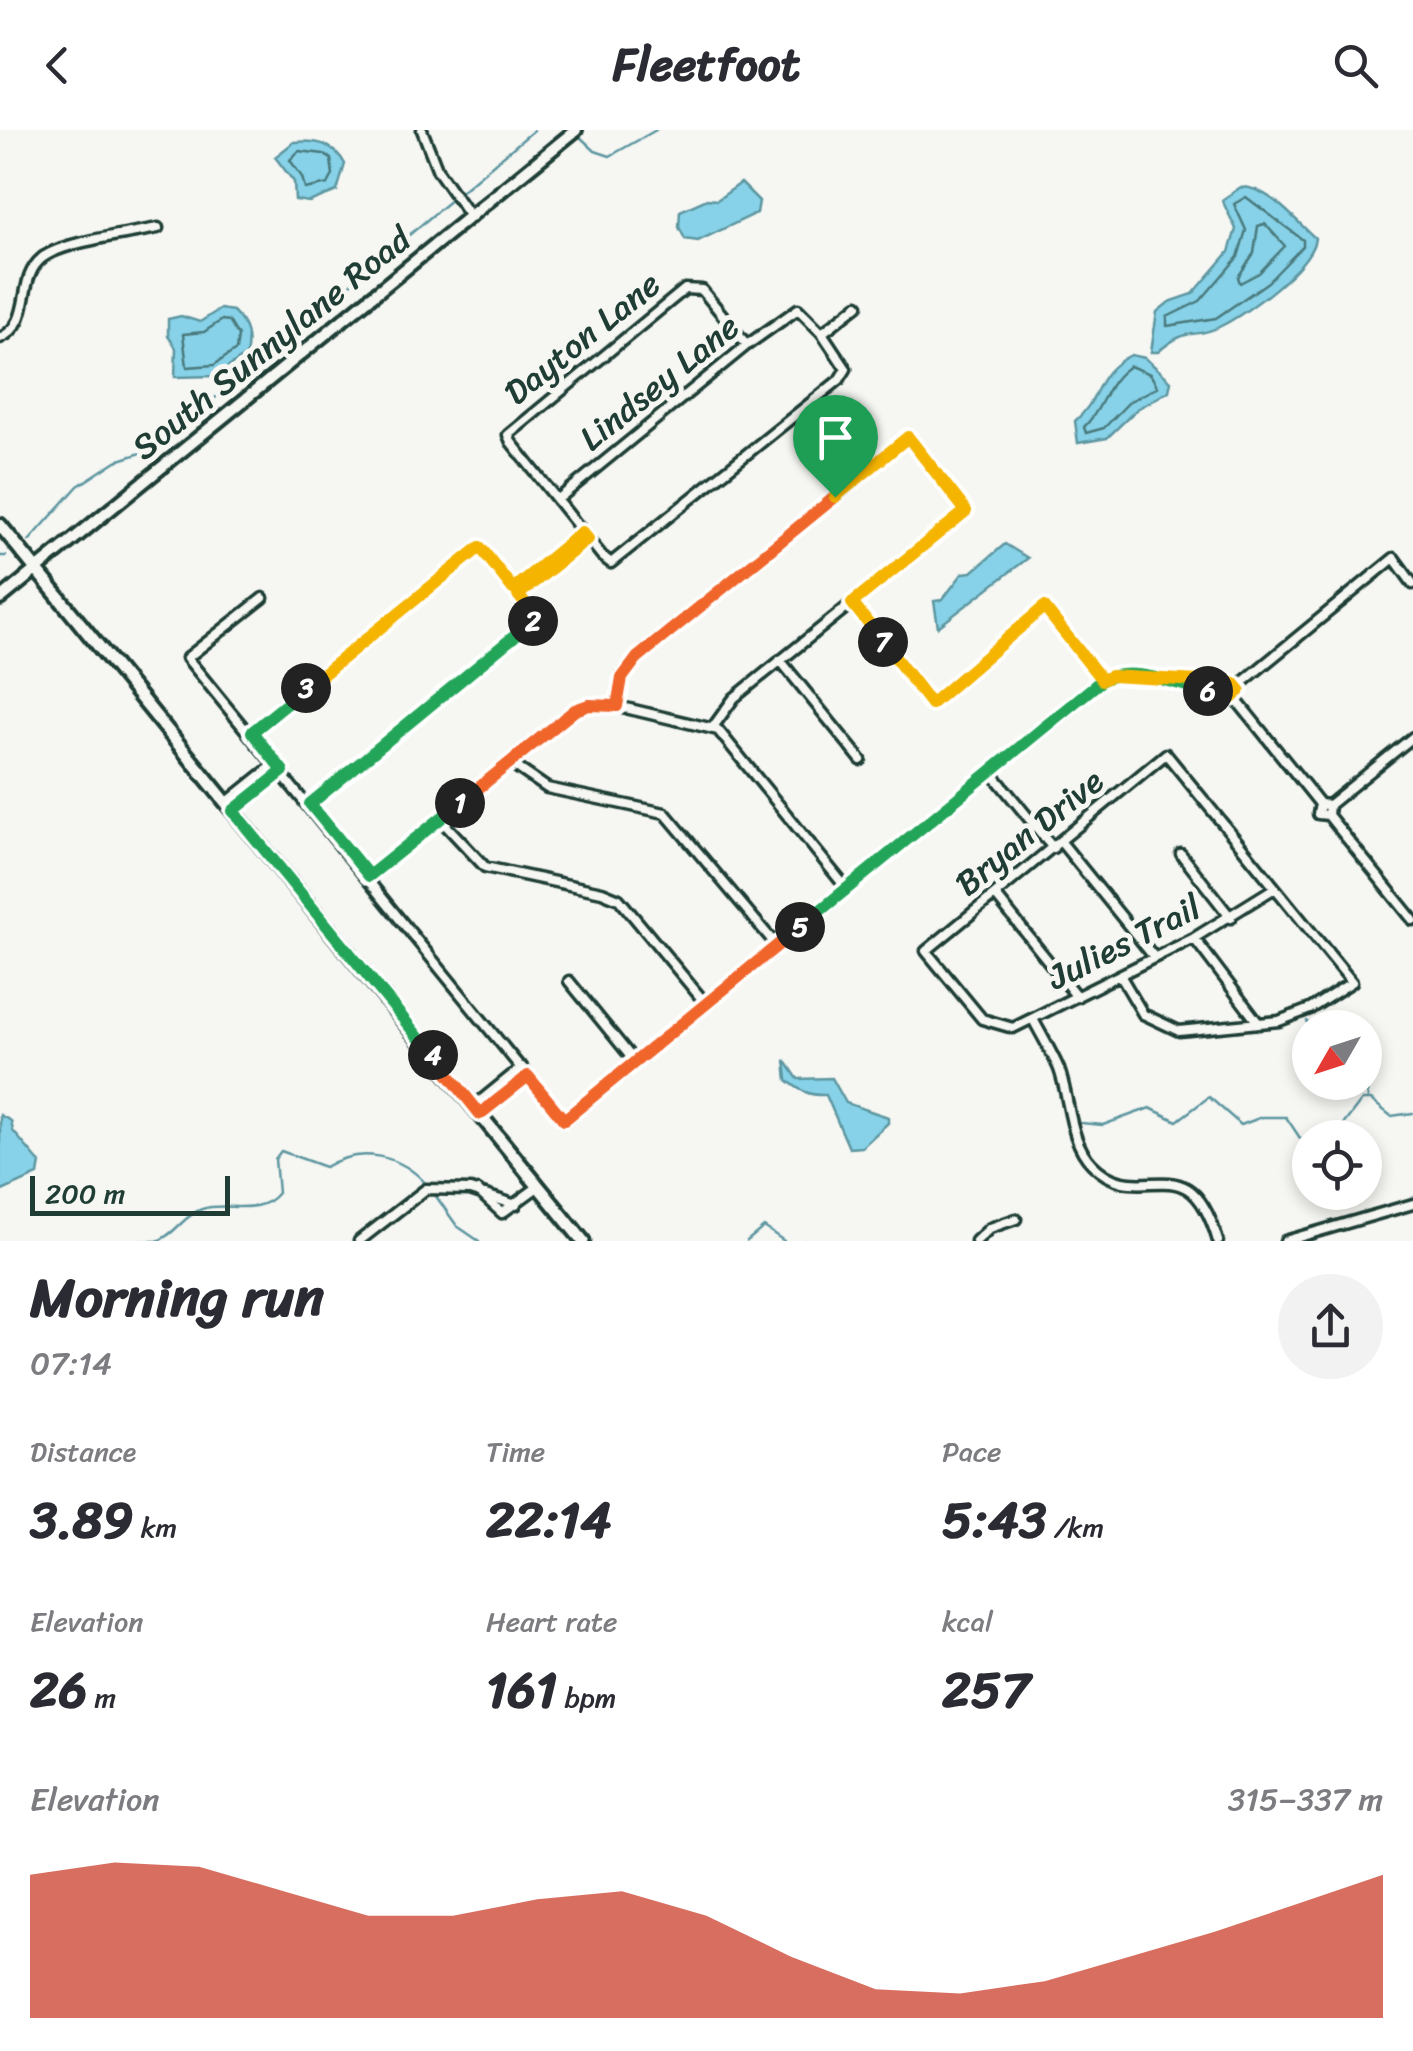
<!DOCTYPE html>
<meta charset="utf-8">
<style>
:root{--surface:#fff;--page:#f2f2f3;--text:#2b2b33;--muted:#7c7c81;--accent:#c8321e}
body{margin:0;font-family:Sriracha,sans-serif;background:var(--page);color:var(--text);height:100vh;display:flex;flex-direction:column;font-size:38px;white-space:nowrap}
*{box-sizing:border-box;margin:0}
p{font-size:32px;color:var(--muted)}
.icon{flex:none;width:55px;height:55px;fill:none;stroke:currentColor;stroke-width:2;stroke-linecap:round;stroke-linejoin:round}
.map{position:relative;height:1111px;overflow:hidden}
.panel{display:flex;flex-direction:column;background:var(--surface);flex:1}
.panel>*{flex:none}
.needle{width:65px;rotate:231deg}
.controls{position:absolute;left:1292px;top:880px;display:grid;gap:20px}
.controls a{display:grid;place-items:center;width:90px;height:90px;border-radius:50%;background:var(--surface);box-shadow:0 5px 15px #0003;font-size:50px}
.scale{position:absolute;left:30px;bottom:25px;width:200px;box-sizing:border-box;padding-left:10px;border:5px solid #1f3d34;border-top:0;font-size:28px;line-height:35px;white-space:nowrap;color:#1f3d34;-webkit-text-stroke:8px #f6f6f2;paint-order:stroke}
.pin{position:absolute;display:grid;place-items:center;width:85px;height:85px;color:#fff;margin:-102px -42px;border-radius:50% 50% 50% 0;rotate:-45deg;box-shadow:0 0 10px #0007}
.pin .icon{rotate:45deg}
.km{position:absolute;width:50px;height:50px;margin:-25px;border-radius:50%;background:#222;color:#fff;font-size:28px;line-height:50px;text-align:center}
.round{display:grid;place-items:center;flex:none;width:105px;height:105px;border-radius:52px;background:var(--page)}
.summary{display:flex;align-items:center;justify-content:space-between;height:170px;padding:0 30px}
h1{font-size:55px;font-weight:700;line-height:75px}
.stats{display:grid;grid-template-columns:repeat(3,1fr);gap:15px;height:170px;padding:10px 30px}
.stats div{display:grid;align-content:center}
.stats b{font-size:50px;font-weight:700}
.stats small{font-size:28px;font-weight:400}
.stats p{font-size:28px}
.chart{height:280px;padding:20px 30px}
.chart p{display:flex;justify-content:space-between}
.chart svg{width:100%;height:180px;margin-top:10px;fill:var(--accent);opacity:.7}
header{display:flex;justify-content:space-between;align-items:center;height:130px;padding:0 30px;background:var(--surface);font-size:45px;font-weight:700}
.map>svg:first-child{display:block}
</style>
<header><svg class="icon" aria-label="back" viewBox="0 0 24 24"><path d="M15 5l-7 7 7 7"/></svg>Fleetfoot<svg class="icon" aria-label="search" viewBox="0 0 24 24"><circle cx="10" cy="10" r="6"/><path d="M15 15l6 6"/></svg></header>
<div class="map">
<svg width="1413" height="1111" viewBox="0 0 1413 1111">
<rect width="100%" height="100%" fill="#f6f6f2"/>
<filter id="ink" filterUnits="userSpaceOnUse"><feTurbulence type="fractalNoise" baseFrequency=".01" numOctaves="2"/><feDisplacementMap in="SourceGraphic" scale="20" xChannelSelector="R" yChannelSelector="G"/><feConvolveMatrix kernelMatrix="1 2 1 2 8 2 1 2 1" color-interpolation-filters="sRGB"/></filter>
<g filter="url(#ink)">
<path fill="#87d2e8" stroke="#5d96a0" stroke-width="2.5" d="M294,12C316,10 334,13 345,34L337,61L309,72L295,70L294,52L275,27Z
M741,53L759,71L757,83L698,111L685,109L679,97L680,81L707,69L717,70Z
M1241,57C1269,57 1295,90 1315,108C1312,136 1247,183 1221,196C1193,211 1190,194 1158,222H1151L1157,182L1169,172L1193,164L1229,122L1236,99L1222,70Z
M220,179L233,181C247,195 250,207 246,225L216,246L175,247L176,218L168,206V189L181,186L200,192Z
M1131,225L1145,228L1171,251L1169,261L1137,279L1107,308L1078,313L1075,291C1102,268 1094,243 1131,225Z
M1005,414L1028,428L938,497L934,471L942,470L963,443L972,442Z
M785,930L798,949L832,948L846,973L888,987V993L862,1017L849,1018L826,965C810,966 800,961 787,950Z
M0,985L11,991L13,1001L40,1033L38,1045L0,1062Z"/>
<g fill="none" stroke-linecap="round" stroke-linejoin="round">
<path stroke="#49797c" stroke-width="2.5" d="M299,21L324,24L331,29L333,45L328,54L305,59L302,47L290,30Z
M1246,67L1303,110V116L1268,152L1216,188L1167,196V187L1200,171L1238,127L1246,100L1234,74Z
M1265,94L1285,116L1259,143L1240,153L1238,147L1254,123L1258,96Z
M222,190L229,191L238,206L236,220L214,235L187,237L183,204L204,202Z
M1130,236L1150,244L1158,257L1130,271L1104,298L1086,303L1084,297C1105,277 1104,253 1130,236Z"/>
<path stroke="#5d96a0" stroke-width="2.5" d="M577,4L595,21L610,26L656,0
M458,64L534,0
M29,411L78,356L116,331L141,323L203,278L452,69
M0,426H6
M1307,891L1310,899
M1365,938L1368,970
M1081,993L1103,995L1150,978L1177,991L1209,967L1241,995L1262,987H1286L1300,1008L1310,1010
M1333,1008L1362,970H1371L1391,986L1413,983
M433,1062L457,1096L479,1111
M109,1111H155
M157,1111C174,1106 185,1084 202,1079C226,1071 259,1087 278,1063L275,1029L281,1021L325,1037C360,1016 401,1024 428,1056
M747,1111L764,1097L784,1111
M804,1111H819"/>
<g stroke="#1f3d34" stroke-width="15">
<path id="minor" d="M422,0L438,41L471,88
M822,203L858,175
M0,208C35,192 15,150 42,128C64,111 130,104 158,98
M557,370L747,215L798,179L822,203L846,239L839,250L611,433L602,426L511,312L508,305L685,159L702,160L747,215
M513,459L582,402
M519,465L588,409
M263,468L187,528L564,991L1102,550L1111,546L1234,553L1239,560L1234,567L1225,562L1229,554
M851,473L931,573L1044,477L1102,550
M780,530L861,630
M1171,551L1225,564
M1238,556L1394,428L1413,454
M1234,567L1320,674L1329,675L1328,685L1318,684L1320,674
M617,576L718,600L847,759
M252,602L479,417L537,488L310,674
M509,632L547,658L665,683L777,816
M991,642L1053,718
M226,673L276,633
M1329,675L1413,607
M233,681L283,641
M1328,685L1413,790
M440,689L485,737L602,762L619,769L706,874
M1061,712L1154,827
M1181,724L1231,788
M369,747L567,585L589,575L617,576L622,547L637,528L908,307L966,381L734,568L713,597
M996,766L1077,867
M1194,808L1259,894
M1120,845L1143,884L1179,901L1279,891L1310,879L1352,852L1166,624L926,821L982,889L1013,898L1194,808L1273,759
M569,851L635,932
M1034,891C1042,906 1052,923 1059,939C1070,969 1069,1011 1092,1034C1141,1085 1187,1007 1218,1111
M474,976L522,937
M481,984L528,945
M478,1061L502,1083L539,1056
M359,1111L426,1059L470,1060L516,1075
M976,1111L990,1098L1016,1089
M1285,1111L1413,1074"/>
</g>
<g stroke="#1f3d34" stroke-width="18">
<path id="tertiary" d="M0,469L576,0"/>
</g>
<g stroke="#1f3d34" stroke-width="19">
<path id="secondary" d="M0,395L583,1111"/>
</g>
<use href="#minor" stroke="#f6f6f2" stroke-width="8"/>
<use href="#tertiary" stroke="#f6f6f2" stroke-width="10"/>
<use href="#secondary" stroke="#f6f6f2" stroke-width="11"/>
</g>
</g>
<g fill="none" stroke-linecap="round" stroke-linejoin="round" filter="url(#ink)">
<g stroke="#fff" stroke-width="20">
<path id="split-1" d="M460,673L575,580L589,575L617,576L622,548L637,528L835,367"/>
</g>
<g stroke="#fff" stroke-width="20">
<path id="split-2" d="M460,673L369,746L310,674L533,491"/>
</g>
<g stroke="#fff" stroke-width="20">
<path id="split-3" d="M306,558L480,417L513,459L582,402L588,409L518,465L537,488L533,491"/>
</g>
<g stroke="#fff" stroke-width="20">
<path id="split-4" d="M306,558L252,602L283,641L233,681L433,925"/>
</g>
<g stroke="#fff" stroke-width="20">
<path id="split-5" d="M433,925L480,984L528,946L564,990L800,797"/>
</g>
<g stroke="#fff" stroke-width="20">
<path id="split-6" d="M800,797L1102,550C1133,535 1176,555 1208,561"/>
</g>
<g stroke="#fff" stroke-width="20">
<path id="split-7" d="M883,512L931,574L1044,477L1102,550L1111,546L1234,553L1240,560L1232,568L1208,561"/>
</g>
<g stroke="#fff" stroke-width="20">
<path id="split-8" d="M835,367L908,307L966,381L852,473L883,512"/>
</g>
<use href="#split-1" stroke="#f0652b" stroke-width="12"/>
<use href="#split-2" stroke="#22a559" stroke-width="12"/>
<use href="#split-3" stroke="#f5b400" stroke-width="12"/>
<use href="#split-4" stroke="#22a559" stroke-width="12"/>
<use href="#split-5" stroke="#f0652b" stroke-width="12"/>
<use href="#split-6" stroke="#22a559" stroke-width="12"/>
<use href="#split-7" stroke="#f5b400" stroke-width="12"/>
<use href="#split-8" stroke="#f5b400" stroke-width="12"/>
</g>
<g text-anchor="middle" stroke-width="10" stroke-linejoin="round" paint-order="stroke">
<g font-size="35" fill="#1f3d34" stroke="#f6f6f2">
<text transform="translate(582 208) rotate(-39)" y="12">Dayton Lane</text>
<text transform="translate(271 213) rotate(-39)" y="12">South Sunnylane Road</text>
<text transform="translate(659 252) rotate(-39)" y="12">Lindsey Lane</text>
<text transform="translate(1029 702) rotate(-39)" y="12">Bryan Drive</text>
<text transform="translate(1124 812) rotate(-27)" y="12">Julies Trail</text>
</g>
</g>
</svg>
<div class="controls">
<a><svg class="needle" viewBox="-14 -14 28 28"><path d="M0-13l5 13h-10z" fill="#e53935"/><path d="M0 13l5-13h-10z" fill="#7c7c81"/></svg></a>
<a><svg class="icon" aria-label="locate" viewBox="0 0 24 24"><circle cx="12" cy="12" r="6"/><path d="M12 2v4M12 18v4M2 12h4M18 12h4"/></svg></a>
</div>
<div class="scale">200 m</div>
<div class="pin" style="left:835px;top:367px;background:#1e9e55"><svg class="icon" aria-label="arrive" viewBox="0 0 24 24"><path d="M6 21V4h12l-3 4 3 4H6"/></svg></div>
<b class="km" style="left:460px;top:673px">1</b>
<b class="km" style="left:533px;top:491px">2</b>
<b class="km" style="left:306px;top:558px">3</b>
<b class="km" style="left:433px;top:925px">4</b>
<b class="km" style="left:800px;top:797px">5</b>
<b class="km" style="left:1208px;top:561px">6</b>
<b class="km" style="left:883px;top:512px">7</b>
</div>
<section class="panel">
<div class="summary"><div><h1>Morning run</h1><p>07:14</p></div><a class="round"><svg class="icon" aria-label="share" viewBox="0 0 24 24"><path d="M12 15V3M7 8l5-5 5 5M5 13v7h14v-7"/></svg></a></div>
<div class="stats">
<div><p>Distance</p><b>3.89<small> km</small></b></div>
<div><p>Time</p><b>22:14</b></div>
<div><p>Pace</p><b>5:43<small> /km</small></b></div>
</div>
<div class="stats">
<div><p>Elevation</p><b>26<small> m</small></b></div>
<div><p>Heart rate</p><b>161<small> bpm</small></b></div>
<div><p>kcal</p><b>257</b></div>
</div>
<div class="chart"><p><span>Elevation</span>315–337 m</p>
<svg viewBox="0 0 160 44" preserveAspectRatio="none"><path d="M0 44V9L10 6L20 7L30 13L40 19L50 19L60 15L70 13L80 19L90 29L100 37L110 38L120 35L130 29L140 23L150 16L160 9V44z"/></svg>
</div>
</section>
